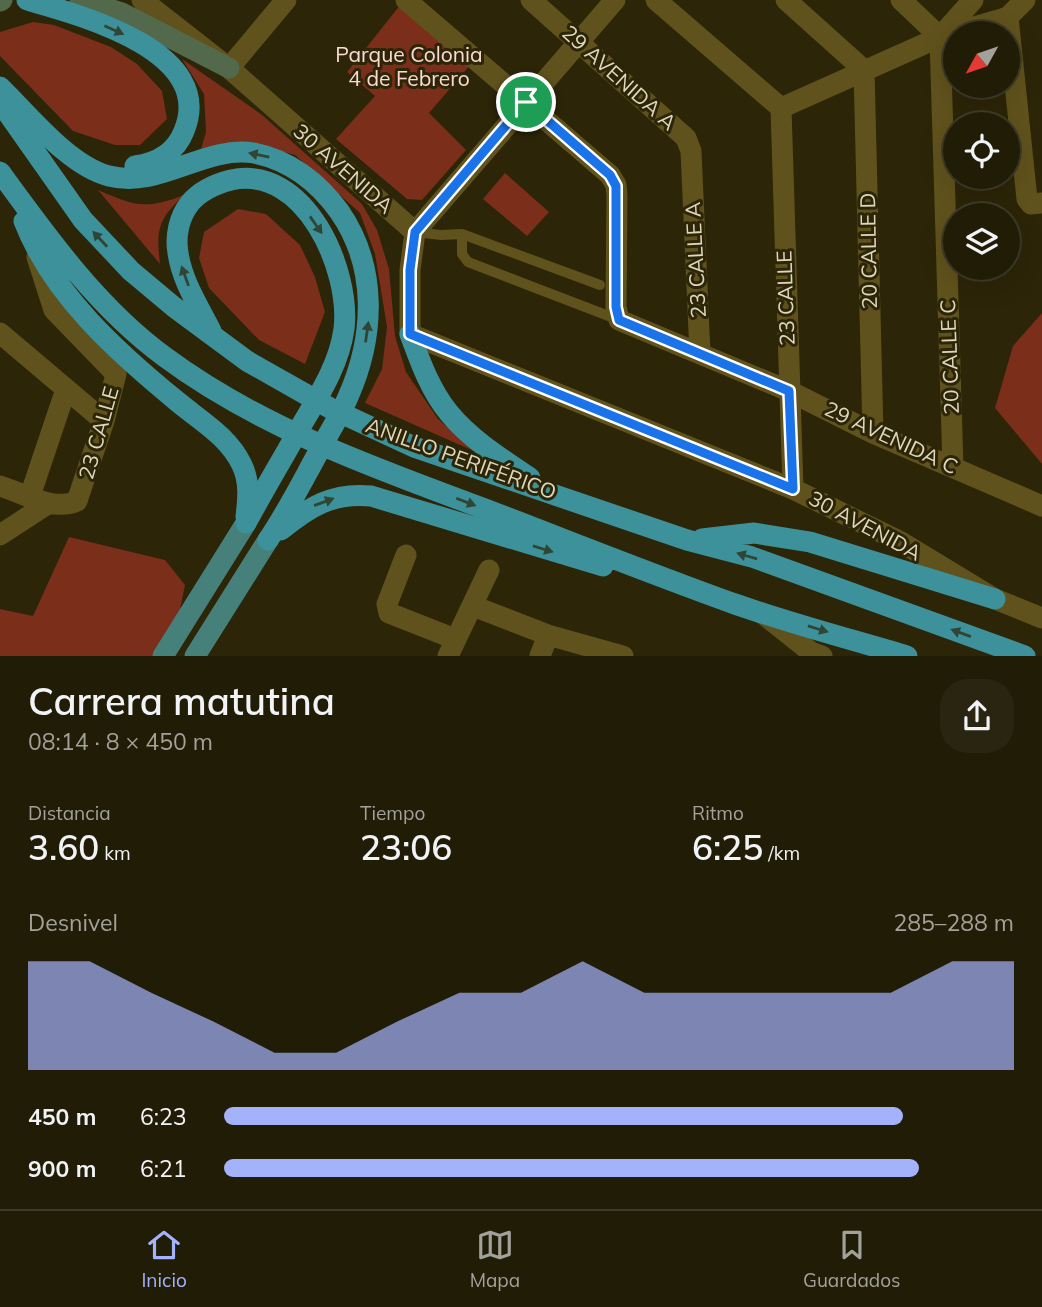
<!DOCTYPE html>
<html lang="es">
<meta charset="utf-8">
<style>
:root{--surface:#211c06;--page:#292510;--text:#f1f3f6;--muted:#a2a19b;--line:#3e3a28;--accent:#a4b2fc}
body{margin:0;font-family:Mulish,sans-serif;background:var(--page);color:var(--text);height:100vh;display:flex;flex-direction:column;font-size:26px;white-space:nowrap}
*{box-sizing:border-box;margin:0}
p{font-size:23px;color:var(--muted)}
.icon{flex:none;width:38px;height:38px;fill:none;stroke:currentColor;stroke-width:2;stroke-linecap:round;stroke-linejoin:round}
.map{position:relative;height:656px;overflow:hidden}
.panel{display:flex;flex-direction:column;background:var(--surface);flex:1}
.panel>*{flex:none}
.needle{width:46px;rotate:230deg}
.controls{position:absolute;left:943px;top:21px;display:grid;gap:14px}
.controls a{display:grid;place-items:center;width:77px;height:77px;border-radius:50%;background:var(--surface);box-shadow:0 7px 28px #0002,0 0 0 2px var(--line);font-size:35px}
.pin{position:absolute;display:grid;place-items:center;width:60px;height:60px;color:#fff;margin:-30px;border:4px solid #fff;border-radius:50%;box-shadow:0 2px 7px #0007}
.round{display:grid;place-items:center;flex:none;width:74px;height:74px;border-radius:28px;background:var(--page)}
.head{display:flex;align-items:center;justify-content:space-between;height:119px;padding:0 28px}
h1{font-size:38px;font-weight:600;line-height:52px}
.metrics{display:grid;grid-template-columns:repeat(3,1fr);gap:10px;height:119px;padding:7px 28px}
.metrics div{display:grid;align-content:center}
.metrics b{font-size:35px;font-weight:600}
.metrics small{font-size:19px;font-weight:400}
.metrics p{font-size:19px}
.chart{height:196px;padding:14px 28px}
.chart p{display:flex;justify-content:space-between}
.chart svg{width:100%;height:126px;margin-top:7px;fill:var(--accent);opacity:.7}
ul{padding:0 28px;list-style:none;font-size:23px}
li{display:grid;grid-template-columns:112px 84px 1fr;align-items:center;height:52px}
li i{height:18px;border-radius:9px;background:var(--accent)}
.tab-bar{display:flex;justify-content:space-around;align-items:center;height:98px;border-top:2px solid var(--line);background:var(--surface);font-size:19px;color:var(--muted)}
.tab-bar a{display:grid;justify-items:center;gap:4px}
.tab-bar .active{color:var(--accent)}
.map>svg:first-child{display:block}
</style>
<div class="map">
<svg width="1042" height="656" viewBox="0 0 1042 656">
<rect width="100%" height="100%" fill="#2c2508"/>
<path fill="#7b2e19" d="M401,4L471,64L429,113L466,150L422,200L407,199L336,139L375,96L347,72Z
M33,22L54,25L111,47L137,64L162,91L167,119L140,145H115L73,131L0,56V32Z
M182,59L261,114L362,204L377,230L389,269L395,336L406,372L438,419L476,452L365,403L382,369L387,327L375,254L360,213L295,155L245,142L201,149L206,132L204,94Z
M505,173L549,212L527,236L483,199Z
M98,190C135,206 145,210 184,195C158,220 156,229 160,264Z
M238,209L266,214L300,245L315,277L325,312L305,364L259,340L209,288L199,258L204,232Z
M1042,313V464L995,408L1013,346Z
M69,537L165,560L185,585L176,629L162,656H0V609L33,616Z"/>
<g fill="none" stroke-linecap="round" stroke-linejoin="round">
<path stroke="#60521c" stroke-width="10" d="M415,232L441,235L462,234L600,285
M462,234V254L468,262L619,320"/>
<path stroke="#60521c" stroke-width="21" d="M406,0L610,175L616,185L617,196L616,307L619,320L789,391L873,433L1042,506
M531,0L686,138L691,151L700,354
M786,0L864,70L873,433
M901,0L940,37
M1008,17L1027,199L1031,204L1042,203
M940,37L953,467
M940,37L973,0
M229,68L286,0
M781,108L940,37L1008,17L1025,0
M415,232L615,0
M0,333L104,421
M0,486C23,493 54,512 77,501L104,421L116,374L54,310L37,257
M30,496L66,389
M0,535L49,503
M406,555L387,604L389,613L455,639
M473,606L548,635L623,656
M448,656L489,570
M540,656L548,635"/>
<path stroke="#60521c" stroke-width="21" d="M142,0L229,68L415,232L410,270V334L793,489L901,542L995,599L1042,618
M656,0L781,108L793,489
M762,613L811,652L822,656"/>
<path stroke="#526a4b" stroke-width="21" d="M80,0L122,13L229,68
M0,1L2,0"/>
<path stroke="#45817a" stroke-width="21" d="M163,656L246,523
M195,656L268,540"/>
<path stroke="#3c919a" stroke-width="21" d="M27,0C80,15 217,51 184,131C176,152 157,163 135,166
M0,87C29,115 69,166 109,176C160,189 204,145 254,153C289,160 318,182 339,211C378,267 375,336 348,397C340,416 328,434 318,453C302,482 287,512 268,540
M0,102L83,220L131,271L174,307L247,361L330,408L414,447L687,540L752,557L1025,656
M0,172C48,238 98,308 165,357C262,429 380,470 493,512C574,543 654,575 735,604C792,624 850,639 907,656
M24,221C52,294 118,353 178,402C202,422 228,436 242,465C250,482 248,499 246,517
M211,331C199,307 182,281 178,253C175,236 179,217 190,203C201,190 215,184 231,180C305,164 351,270 344,329C339,365 319,395 301,426C283,458 264,490 246,523
M410,334C420,361 430,390 449,413C470,439 502,459 530,478
M281,530C309,507 333,492 371,496L603,566
M702,539L754,533L810,542L995,599"/>
</g>
<defs><path id="oneway-solid" d="M-6-.8H1V-3.2L6.5 0L1 3.2V.8H-6Z" transform="scale(1.75)"/></defs>
<g fill="#314534">
<use href="#oneway-solid" transform="translate(114 30) rotate(24)"/>
<use href="#oneway-solid" transform="translate(259 155) rotate(-168)"/>
<use href="#oneway-solid" transform="translate(316 225) rotate(55)"/>
<use href="#oneway-solid" transform="translate(100 239) rotate(-133)"/>
<use href="#oneway-solid" transform="translate(185 276) rotate(-110)"/>
<use href="#oneway-solid" transform="translate(367 332) rotate(-82)"/>
<use href="#oneway-solid" transform="translate(324 502) rotate(-20)"/>
<use href="#oneway-solid" transform="translate(466 502) rotate(21)"/>
<use href="#oneway-solid" transform="translate(543 549) rotate(17)"/>
<use href="#oneway-solid" transform="translate(747 556) rotate(-164)"/>
<use href="#oneway-solid" transform="translate(818 629) rotate(17)"/>
<use href="#oneway-solid" transform="translate(961 633) rotate(-160)"/>
</g>
<g fill="none" stroke-linecap="round" stroke-linejoin="round">
<g stroke="#fff" stroke-width="14">
<path id="route" d="M526,102L610,175L616,186V307L619,320L789,391L793,489L410,334V270L415,232Z"/>
</g>
<use href="#route" stroke="#1a73e8" stroke-width="9"/>
</g>
<g text-anchor="middle" stroke-width="6" stroke-linejoin="round" paint-order="stroke">
<g font-size="21" fill="#fadad2" stroke="#2c2508">
<text x="409" y="62">Parque Colonia<tspan x="409" dy="24">4 de Febrero</tspan></text>
</g>
<g font-size="21" fill="#ded7bc" stroke="#2c2508">
<text transform="translate(619 78) rotate(42)" y="7">29 AVENIDA A</text>
<text transform="translate(343 169) rotate(41)" y="7">30 AVENIDA</text>
<text transform="translate(869 251) rotate(-91)" y="7">20 CALLE D</text>
<text transform="translate(696 260) rotate(-93)" y="7">23 CALLE A</text>
<text transform="translate(786 298) rotate(-92)" y="7">23 CALLE</text>
<text transform="translate(950 357) rotate(-92)" y="7">20 CALLE C</text>
<text transform="translate(99 433) rotate(-74)" y="7">23 CALLE</text>
<text transform="translate(891 438) rotate(25)" y="7">29 AVENIDA C</text>
<text transform="translate(461 459) rotate(20)" y="7">ANILLO PERIFÉRICO</text>
<text transform="translate(865 526) rotate(28)" y="7">30 AVENIDA</text>
</g>
</g>
</svg>
<div class="controls">
<a><svg class="needle" viewBox="-14 -14 28 28"><path d="M0-13l5 13h-10z" fill="#e53935"/><path d="M0 13l5-13h-10z" fill="#a2a19b"/></svg></a>
<a><svg class="icon" aria-label="locate" viewBox="0 0 24 24"><circle cx="12" cy="12" r="6"/><path d="M12 2v4M12 18v4M2 12h4M18 12h4"/></svg></a>
<a><svg class="icon" aria-label="layers" viewBox="0 0 24 24"><path d="M12 4l9 5-9 5-9-5zM3 14l9 5 9-5"/></svg></a>
</div>
<div class="pin" style="left:526px;top:102px;background:#1e9e55"><svg class="icon" aria-label="arrive" viewBox="0 0 24 24"><path d="M6 21V4h12l-3 4 3 4H6"/></svg></div>
</div>
<section class="panel">
<div class="head"><div><h1>Carrera matutina</h1><p>08:14 · 8 × 450 m</p></div><a class="round"><svg class="icon" aria-label="share" viewBox="0 0 24 24"><path d="M12 15V3M7 8l5-5 5 5M5 13v7h14v-7"/></svg></a></div>
<div class="metrics">
<div><p>Distancia</p><b>3.60<small> km</small></b></div>
<div><p>Tiempo</p><b>23:06</b></div>
<div><p>Ritmo</p><b>6:25<small> /km</small></b></div>
</div>
<div class="chart"><p><span>Desnivel</span>285–288 m</p>
<svg viewBox="0 0 160 44" preserveAspectRatio="none"><path d="M0 44V6L10 6L20 17L30 27L40 38L50 38L60 27L70 17L80 17L90 6L100 17L110 17L120 17L130 17L140 17L150 6L160 6V44z"/></svg>
</div>
<ul>
<li><b>450 m</b>6:23<i style="width:86%"></i></li>
<li><b>900 m</b>6:21<i style="width:88%"></i></li>
</ul>
</section>
<nav class="tab-bar">
<a class="active"><svg class="icon" aria-label="home" viewBox="0 0 24 24"><path d="M3 11l9-7 9 7M6 9v11h12V9"/></svg>Inicio</a>
<a><svg class="icon" aria-label="map" viewBox="0 0 24 24"><path d="M3 6l6-2 6 2 6-2v14l-6 2-6-2-6 2zM9 4v14M15 6v14"/></svg>Mapa</a>
<a><svg class="icon" aria-label="saved" viewBox="0 0 24 24"><path d="M7 4h10v16l-5-4-5 4z"/></svg>Guardados</a>
</nav>
